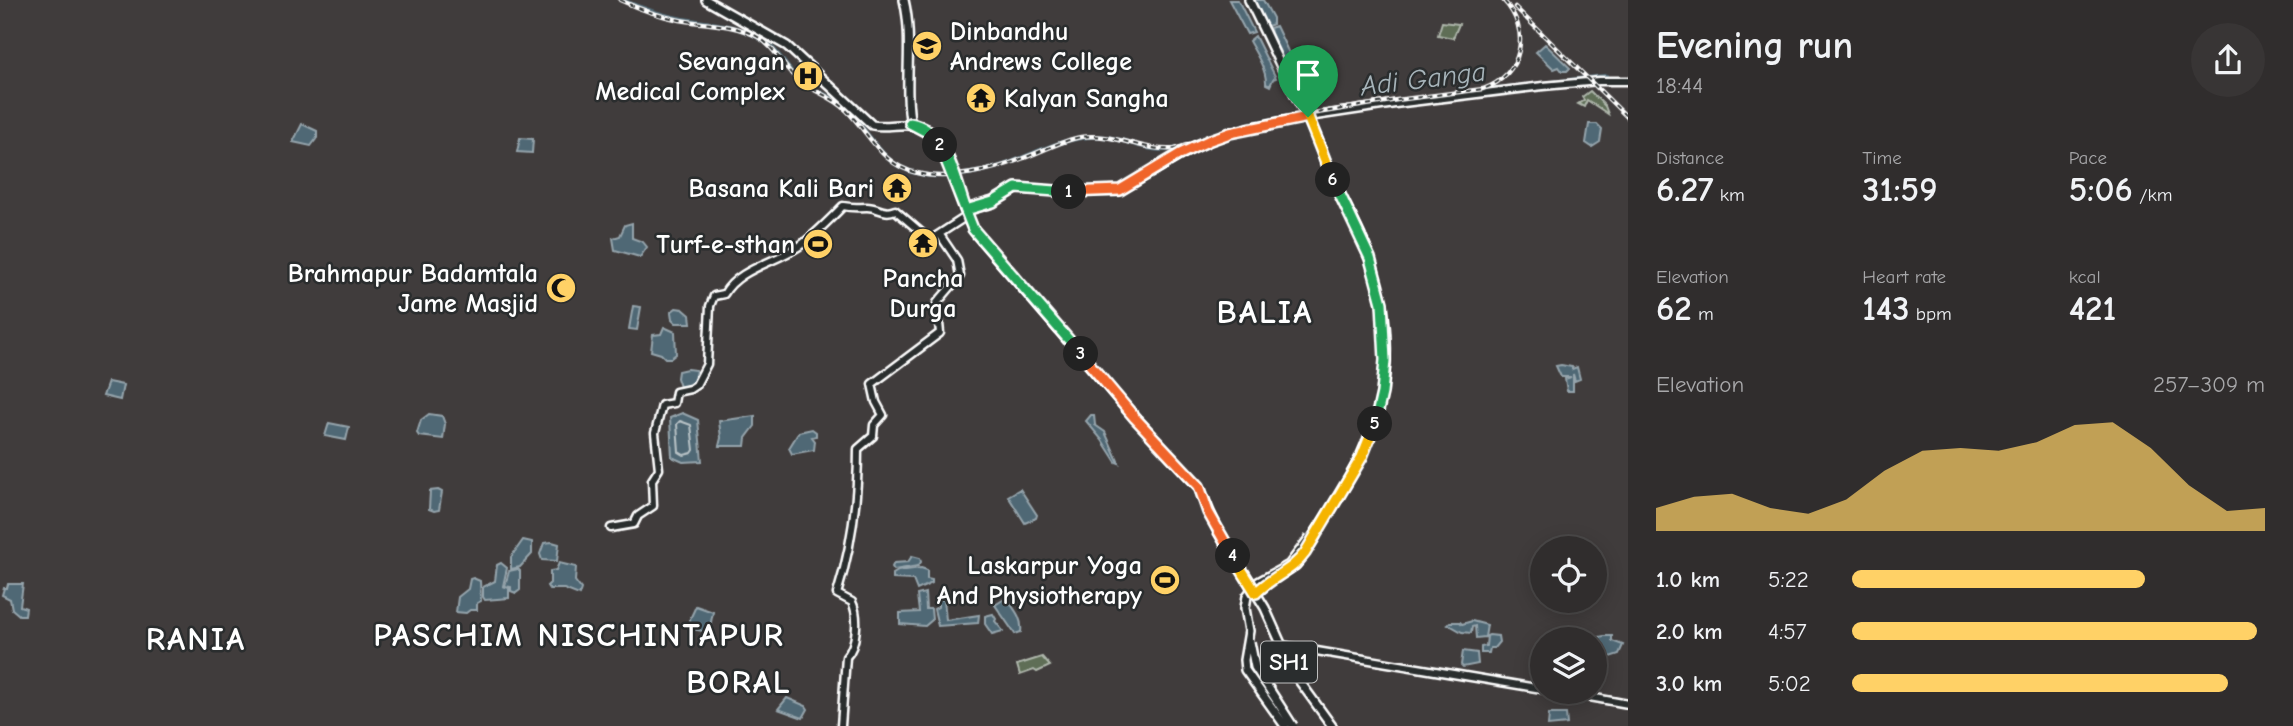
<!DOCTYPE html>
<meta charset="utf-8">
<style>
:root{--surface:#302d2d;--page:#383535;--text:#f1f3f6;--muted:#a8a8aa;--line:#4b4949;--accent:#ffd166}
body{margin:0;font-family:"Comic Neue",sans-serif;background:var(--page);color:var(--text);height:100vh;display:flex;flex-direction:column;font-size:26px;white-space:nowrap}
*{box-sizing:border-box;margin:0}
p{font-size:23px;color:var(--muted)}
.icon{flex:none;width:38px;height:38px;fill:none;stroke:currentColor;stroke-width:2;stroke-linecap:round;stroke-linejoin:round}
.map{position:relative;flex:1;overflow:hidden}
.sheet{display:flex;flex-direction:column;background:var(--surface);width:665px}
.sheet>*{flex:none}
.controls{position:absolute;left:1530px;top:536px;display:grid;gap:14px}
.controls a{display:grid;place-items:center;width:77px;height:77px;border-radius:50%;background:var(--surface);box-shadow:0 4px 18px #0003,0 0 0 2px var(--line);font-size:35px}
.pin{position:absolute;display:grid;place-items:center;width:60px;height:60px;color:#fff;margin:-72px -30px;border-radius:50% 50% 50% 0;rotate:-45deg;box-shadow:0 0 7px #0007}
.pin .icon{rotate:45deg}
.km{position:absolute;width:35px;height:35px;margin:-18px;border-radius:50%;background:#222;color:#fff;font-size:19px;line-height:35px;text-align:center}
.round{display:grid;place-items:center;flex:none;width:74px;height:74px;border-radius:37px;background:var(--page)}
.summary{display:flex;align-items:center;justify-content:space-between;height:119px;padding:0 28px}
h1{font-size:38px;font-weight:700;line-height:52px}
.stats{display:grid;grid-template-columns:repeat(3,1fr);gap:10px;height:119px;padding:7px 28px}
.stats div{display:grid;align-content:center}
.stats b{font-size:35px;font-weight:700}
.stats small{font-size:19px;font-weight:400}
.stats p{font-size:19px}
.chart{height:196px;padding:14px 28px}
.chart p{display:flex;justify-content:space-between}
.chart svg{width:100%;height:126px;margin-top:7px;fill:var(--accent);opacity:.7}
ul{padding:0 28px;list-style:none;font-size:23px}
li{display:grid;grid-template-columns:112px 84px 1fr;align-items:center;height:52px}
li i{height:18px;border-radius:9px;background:var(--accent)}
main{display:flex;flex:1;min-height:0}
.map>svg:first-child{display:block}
</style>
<main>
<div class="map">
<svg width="1628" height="726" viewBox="0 0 1628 726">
<rect width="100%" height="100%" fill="#403c3c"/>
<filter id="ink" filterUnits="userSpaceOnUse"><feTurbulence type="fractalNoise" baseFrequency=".0143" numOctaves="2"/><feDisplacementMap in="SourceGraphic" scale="14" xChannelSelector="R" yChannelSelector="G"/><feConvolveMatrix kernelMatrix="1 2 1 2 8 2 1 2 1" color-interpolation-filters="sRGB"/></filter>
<g filter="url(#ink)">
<path fill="#5e6e57" stroke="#aeb6ab" stroke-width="2" d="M1442,22L1459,24L1453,38L1438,35Z
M974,83L990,88V105H971Z
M1590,91L1605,106L1608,114L1587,100L1584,107L1578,104L1584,100L1582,97Z
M1042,657L1050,666L1037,672L1034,670L1020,675L1017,665Z"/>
<path fill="#4f6874" stroke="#95a4ac" stroke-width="2" d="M1229,0H1238L1254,32L1247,34Z
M1254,0H1263L1273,18V24L1268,26L1265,23Z
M1276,26L1295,66L1290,70L1288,69L1271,33L1270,28Z
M1255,36L1276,78L1273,79L1270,86L1266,84C1267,71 1256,53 1249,41Z
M1545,44L1570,68L1567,71H1562L1559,67L1554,69L1536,52Z
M302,124L317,131V138L311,146L293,142Z
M1589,124H1597L1602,129L1600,142L1592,147L1586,143Z
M520,138L533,139L532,153L517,152Z
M632,223V238L643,242L647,247L640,257L615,250L613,238L620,236L625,225Z
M633,306L641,307L637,330L629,329Z
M676,308L683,309L690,315L691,323H676L672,319L671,312Z
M664,327L675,332L676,354L671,358H665L661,354L651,351L653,335L661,334Z
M1561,365L1572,367V369L1577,367L1580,379L1575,381L1573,374V391H1567L1565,379L1571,377H1561L1556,366Z
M687,369L696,370L693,384L680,387L677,378L678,371Z
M108,382L123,385L120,400L103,396Z
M682,413L698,420L702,461L683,462L672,457L670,418Z
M429,414L442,416L445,424L443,439L419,436L417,433L421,420Z
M1091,415H1094L1095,425L1105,432L1119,463L1116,462L1102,440L1086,421Z
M755,416V426L746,438L745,446H719L721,438L719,421Z
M329,423L349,427L346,440L325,436Z
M812,429L816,432V436L812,437L815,441L814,450L792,454L789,448L799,432Z
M1020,489L1037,515L1036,518L1025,523L1008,496Z
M438,490L442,492L439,510L434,511L429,509L430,491Z
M523,540L532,542V554L520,567L511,569V557Z
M552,542L559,544L557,561L542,560L540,554L544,543Z
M912,556L920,558L921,562L918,566L894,570L892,567L894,563L908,562Z
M501,563L507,568L503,586L509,588V598L485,600L483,597V587L495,581L497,565Z
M559,563L576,567L575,581L581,589L579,595L564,589H549L547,586L550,583V571L556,570Z
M921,568L927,570V579L932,580V583L917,590L913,580L893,579V574L898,571Z
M518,569L520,571V590L516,593L511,591V587L505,586L509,571Z
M473,578L480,581L481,601L477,603V610H470L466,613L456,612L458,597L468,589L470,579Z
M8,584H23L20,606L26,608L25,615H19L12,609L10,599L2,595L4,588H7Z
M925,593L926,609H931L932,620L925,626L900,624V613L919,612L917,595Z
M1006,598C1014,609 1023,618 1021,632L1015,634L995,605Z
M944,599L946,620L979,615L978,623L938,626L934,609L938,607V600Z
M696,606L713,612L709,632L691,629L690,619Z
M993,614L996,619L995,621L1003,631L992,634L985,624V616Z
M1472,621L1487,625L1485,637L1476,638L1475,626L1472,627L1471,633L1462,632L1448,624L1450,622H1460L1462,624Z
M1489,635L1498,636L1499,642L1494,648H1490L1489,653H1481V647L1486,646L1487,636Z
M1604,636H1612V641L1623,645L1619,654L1610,657L1600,649V644H1594V639H1590Z
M1463,651L1477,653L1478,664L1463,667L1461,665Z
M787,698L806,706L808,709L803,718L778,709Z
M1549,714H1566L1567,724L1548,726Z"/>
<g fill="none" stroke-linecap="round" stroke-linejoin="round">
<path stroke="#b9c3c7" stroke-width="2" d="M680,421L691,425L694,450L692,453L684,455L679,452L677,424Z"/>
<path stroke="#4f6874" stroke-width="4.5" d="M622,0C641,8 661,15 682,19C713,24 742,24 768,44C780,54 787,69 799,80C813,91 831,95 844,107C876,137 880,172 934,176C958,177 989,171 1012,162C1037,152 1060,140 1087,137C1111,134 1131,145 1154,149C1172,152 1189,146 1206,139
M1482,90L1606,76
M1295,116L1349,108
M1227,131L1253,123L1283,118"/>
<g stroke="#fff" stroke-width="11">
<path id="secondary" d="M964,210L989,204L1019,188L1077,192L1119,191L1199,145L1230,133L1282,121L1395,104L1543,86L1599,81H1628
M611,528L634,524L638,516L653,506L652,480L659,469L655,433L662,405L674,403L676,392L690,389L696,385L707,364L710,306L714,296L724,294C738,269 774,263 798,247C815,235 829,220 843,206C852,208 858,207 867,207C878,207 884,215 895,210L930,240L967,216
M1281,645L1542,689
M1557,691L1628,704
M841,726L846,657C857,646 859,616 852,602L837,594C852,546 858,498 858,449L873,436L874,425L883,415L876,402L872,384L940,333L937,303L960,276L957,260L940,235"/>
</g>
<g stroke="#fff" stroke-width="12">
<path id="primary" d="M706,0L787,46L872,125C886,128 905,122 916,126C954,141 955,204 977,235L1127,409L1199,487L1218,531L1265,608L1295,675L1332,726
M904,0C914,42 903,84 911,125
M1249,0C1264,30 1278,61 1293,91C1301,107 1310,122 1317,138C1322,148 1323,159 1327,169C1341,199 1360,228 1370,260C1409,370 1374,447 1312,538
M1256,593L1269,581L1296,565L1315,537"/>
</g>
<use href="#secondary" stroke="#2a2d2e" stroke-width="6"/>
<use href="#primary" stroke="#2a2d2e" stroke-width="7"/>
<g stroke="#fff" stroke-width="4.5">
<path id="rail" d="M620,0C639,9 659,16 680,20C707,25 733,23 758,37C775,47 783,67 798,80C813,92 833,96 847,111C870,134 881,165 917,173C947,181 992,171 1021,159C1041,152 1060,141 1081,137C1114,132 1142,152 1175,149L1249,124L1397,100L1483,89C1523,75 1532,30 1503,0
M1515,7L1628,118"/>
</g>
<use href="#rail" stroke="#2a2d2e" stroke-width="2" stroke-dasharray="5" stroke-linecap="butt"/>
<g stroke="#fff" stroke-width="12" stroke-linecap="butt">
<path id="primary-bridge" d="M1250,642L1255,667L1293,726
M1285,726L1245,670L1244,660L1249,631L1245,608L1247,596L1258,582L1289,565L1310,537"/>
</g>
<use href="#primary-bridge" stroke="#2a2d2e" stroke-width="7"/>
</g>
</g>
<g fill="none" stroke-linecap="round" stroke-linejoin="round" filter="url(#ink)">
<g stroke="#fff" stroke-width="14">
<path id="split-1" d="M1069,192L1120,190L1180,154L1210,140L1230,133L1308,117"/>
</g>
<g stroke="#fff" stroke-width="14">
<path id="split-2" d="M940,145L927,132L910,123C948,130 955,180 966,210L993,202L1016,188L1069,192"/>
</g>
<g stroke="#fff" stroke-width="14">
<path id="split-3" d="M940,145L973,229L1081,354"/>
</g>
<g stroke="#fff" stroke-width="14">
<path id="split-4" d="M1081,354L1135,418L1199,486L1208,512L1233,556"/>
</g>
<g stroke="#fff" stroke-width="14">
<path id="split-5" d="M1233,556L1256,593C1271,577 1292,571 1305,553L1362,457L1375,424"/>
</g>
<g stroke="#fff" stroke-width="14">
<path id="split-6" d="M1333,180L1370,258L1382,303L1385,360L1382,393L1375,424"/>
</g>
<g stroke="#fff" stroke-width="14">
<path id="split-7" d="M1308,117L1333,180"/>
</g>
<use href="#split-1" stroke="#f0652b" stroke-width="9"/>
<use href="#split-2" stroke="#22a559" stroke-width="9"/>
<use href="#split-3" stroke="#22a559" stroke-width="9"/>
<use href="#split-4" stroke="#f0652b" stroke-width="9"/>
<use href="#split-5" stroke="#f5b400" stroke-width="9"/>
<use href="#split-6" stroke="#22a559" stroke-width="9"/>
<use href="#split-7" stroke="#f5b400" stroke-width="9"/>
</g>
<defs>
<g id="university-disc" transform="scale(1.575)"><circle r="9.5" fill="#ffd166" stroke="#2a2d2e"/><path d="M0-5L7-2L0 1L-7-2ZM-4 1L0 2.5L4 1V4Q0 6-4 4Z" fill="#111"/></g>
<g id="hospital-disc" transform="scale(1.575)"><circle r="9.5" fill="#ffd166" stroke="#2a2d2e"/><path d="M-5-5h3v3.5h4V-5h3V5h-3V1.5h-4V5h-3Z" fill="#111"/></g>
<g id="temple-disc" transform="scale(1.575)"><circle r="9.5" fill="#ffd166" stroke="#2a2d2e"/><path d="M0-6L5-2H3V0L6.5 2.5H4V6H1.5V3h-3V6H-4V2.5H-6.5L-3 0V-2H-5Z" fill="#111"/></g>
<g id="stadium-disc" transform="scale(1.575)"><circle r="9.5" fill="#ffd166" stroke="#2a2d2e"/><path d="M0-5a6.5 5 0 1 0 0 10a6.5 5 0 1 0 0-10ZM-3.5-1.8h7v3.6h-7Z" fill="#111"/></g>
<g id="mosque-disc" transform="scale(1.575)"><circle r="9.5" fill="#ffd166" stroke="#2a2d2e"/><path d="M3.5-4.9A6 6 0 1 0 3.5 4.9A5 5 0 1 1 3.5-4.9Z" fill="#111"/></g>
</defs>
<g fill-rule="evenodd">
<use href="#university-disc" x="927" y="46"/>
<use href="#hospital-disc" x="808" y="76"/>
<use href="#temple-disc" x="981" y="98"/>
<use href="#temple-disc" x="897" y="188"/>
<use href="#temple-disc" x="923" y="243"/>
<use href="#stadium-disc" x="818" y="244"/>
<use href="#mosque-disc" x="561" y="288"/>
<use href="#stadium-disc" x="1165" y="580"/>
</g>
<g text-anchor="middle" stroke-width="5" stroke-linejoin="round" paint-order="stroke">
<rect fill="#2a2d2e" stroke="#bfc0c0" stroke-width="2" x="1261" y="641.5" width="56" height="41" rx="5"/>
<g font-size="24" font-weight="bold" fill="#fff">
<text x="1289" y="670">SH1</text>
</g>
<g font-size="26" font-weight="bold" fill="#fff" stroke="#2a2d2e" text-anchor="end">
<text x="950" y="40" text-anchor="start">Dinbandhu<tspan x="950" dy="30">Andrews College</tspan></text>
<text x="785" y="70">Sevangan<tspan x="785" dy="30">Medical Complex</tspan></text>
<text x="1004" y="107" text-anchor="start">Kalyan Sangha</text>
<text x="874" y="197">Basana Kali Bari</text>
<text x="795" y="253">Turf-e-sthan</text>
<text x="538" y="282">Brahmapur Badamtala<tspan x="538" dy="30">Jame Masjid</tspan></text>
<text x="923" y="287" text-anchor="middle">Pancha<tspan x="923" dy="30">Durga</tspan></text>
<text x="1142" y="574">Laskarpur Yoga<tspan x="1142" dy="30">And Physiotherapy</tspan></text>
</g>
<g font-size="28" font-style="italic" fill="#a7b4ba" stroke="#2a2d2e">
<text transform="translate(1423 78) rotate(-7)" y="10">Adi Ganga</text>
</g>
<g font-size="33" font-weight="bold" letter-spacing="2" fill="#fff" stroke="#2a2d2e">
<text x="1265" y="323">BALIA</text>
<text x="579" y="646">PASCHIM NISCHINTAPUR</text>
<text x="196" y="650">RANIA</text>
<text x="739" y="693">BORAL</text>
</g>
</g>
</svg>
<div class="controls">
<a><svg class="icon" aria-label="locate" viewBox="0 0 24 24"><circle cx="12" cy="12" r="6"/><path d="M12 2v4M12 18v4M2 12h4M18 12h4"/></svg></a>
<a><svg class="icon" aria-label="layers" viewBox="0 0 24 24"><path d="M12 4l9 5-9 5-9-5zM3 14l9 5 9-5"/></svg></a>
</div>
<div class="pin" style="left:1308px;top:117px;background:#1e9e55"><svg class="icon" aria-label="arrive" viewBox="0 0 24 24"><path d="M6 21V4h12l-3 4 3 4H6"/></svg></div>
<b class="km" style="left:1069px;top:192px">1</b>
<b class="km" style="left:940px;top:145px">2</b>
<b class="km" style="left:1081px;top:354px">3</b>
<b class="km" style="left:1233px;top:556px">4</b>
<b class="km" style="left:1375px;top:424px">5</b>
<b class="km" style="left:1333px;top:180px">6</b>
</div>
<section class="sheet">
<div class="summary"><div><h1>Evening run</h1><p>18:44</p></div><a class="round"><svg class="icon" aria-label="share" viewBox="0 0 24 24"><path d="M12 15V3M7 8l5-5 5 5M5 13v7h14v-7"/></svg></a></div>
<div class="stats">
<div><p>Distance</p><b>6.27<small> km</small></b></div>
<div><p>Time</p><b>31:59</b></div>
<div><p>Pace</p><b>5:06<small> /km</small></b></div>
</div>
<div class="stats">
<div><p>Elevation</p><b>62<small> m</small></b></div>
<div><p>Heart rate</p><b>143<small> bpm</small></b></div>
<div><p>kcal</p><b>421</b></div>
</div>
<div class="chart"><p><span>Elevation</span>257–309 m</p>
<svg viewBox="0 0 160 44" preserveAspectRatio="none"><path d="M0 44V36L10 32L20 31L30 36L40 38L50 33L60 23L70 16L80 15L90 16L100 13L110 7L120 6L130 15L140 28L150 37L160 36V44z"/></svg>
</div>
<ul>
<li><b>1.0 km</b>5:22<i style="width:71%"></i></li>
<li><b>2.0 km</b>4:57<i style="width:98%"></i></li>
<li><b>3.0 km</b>5:02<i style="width:91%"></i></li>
</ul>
</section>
</main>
